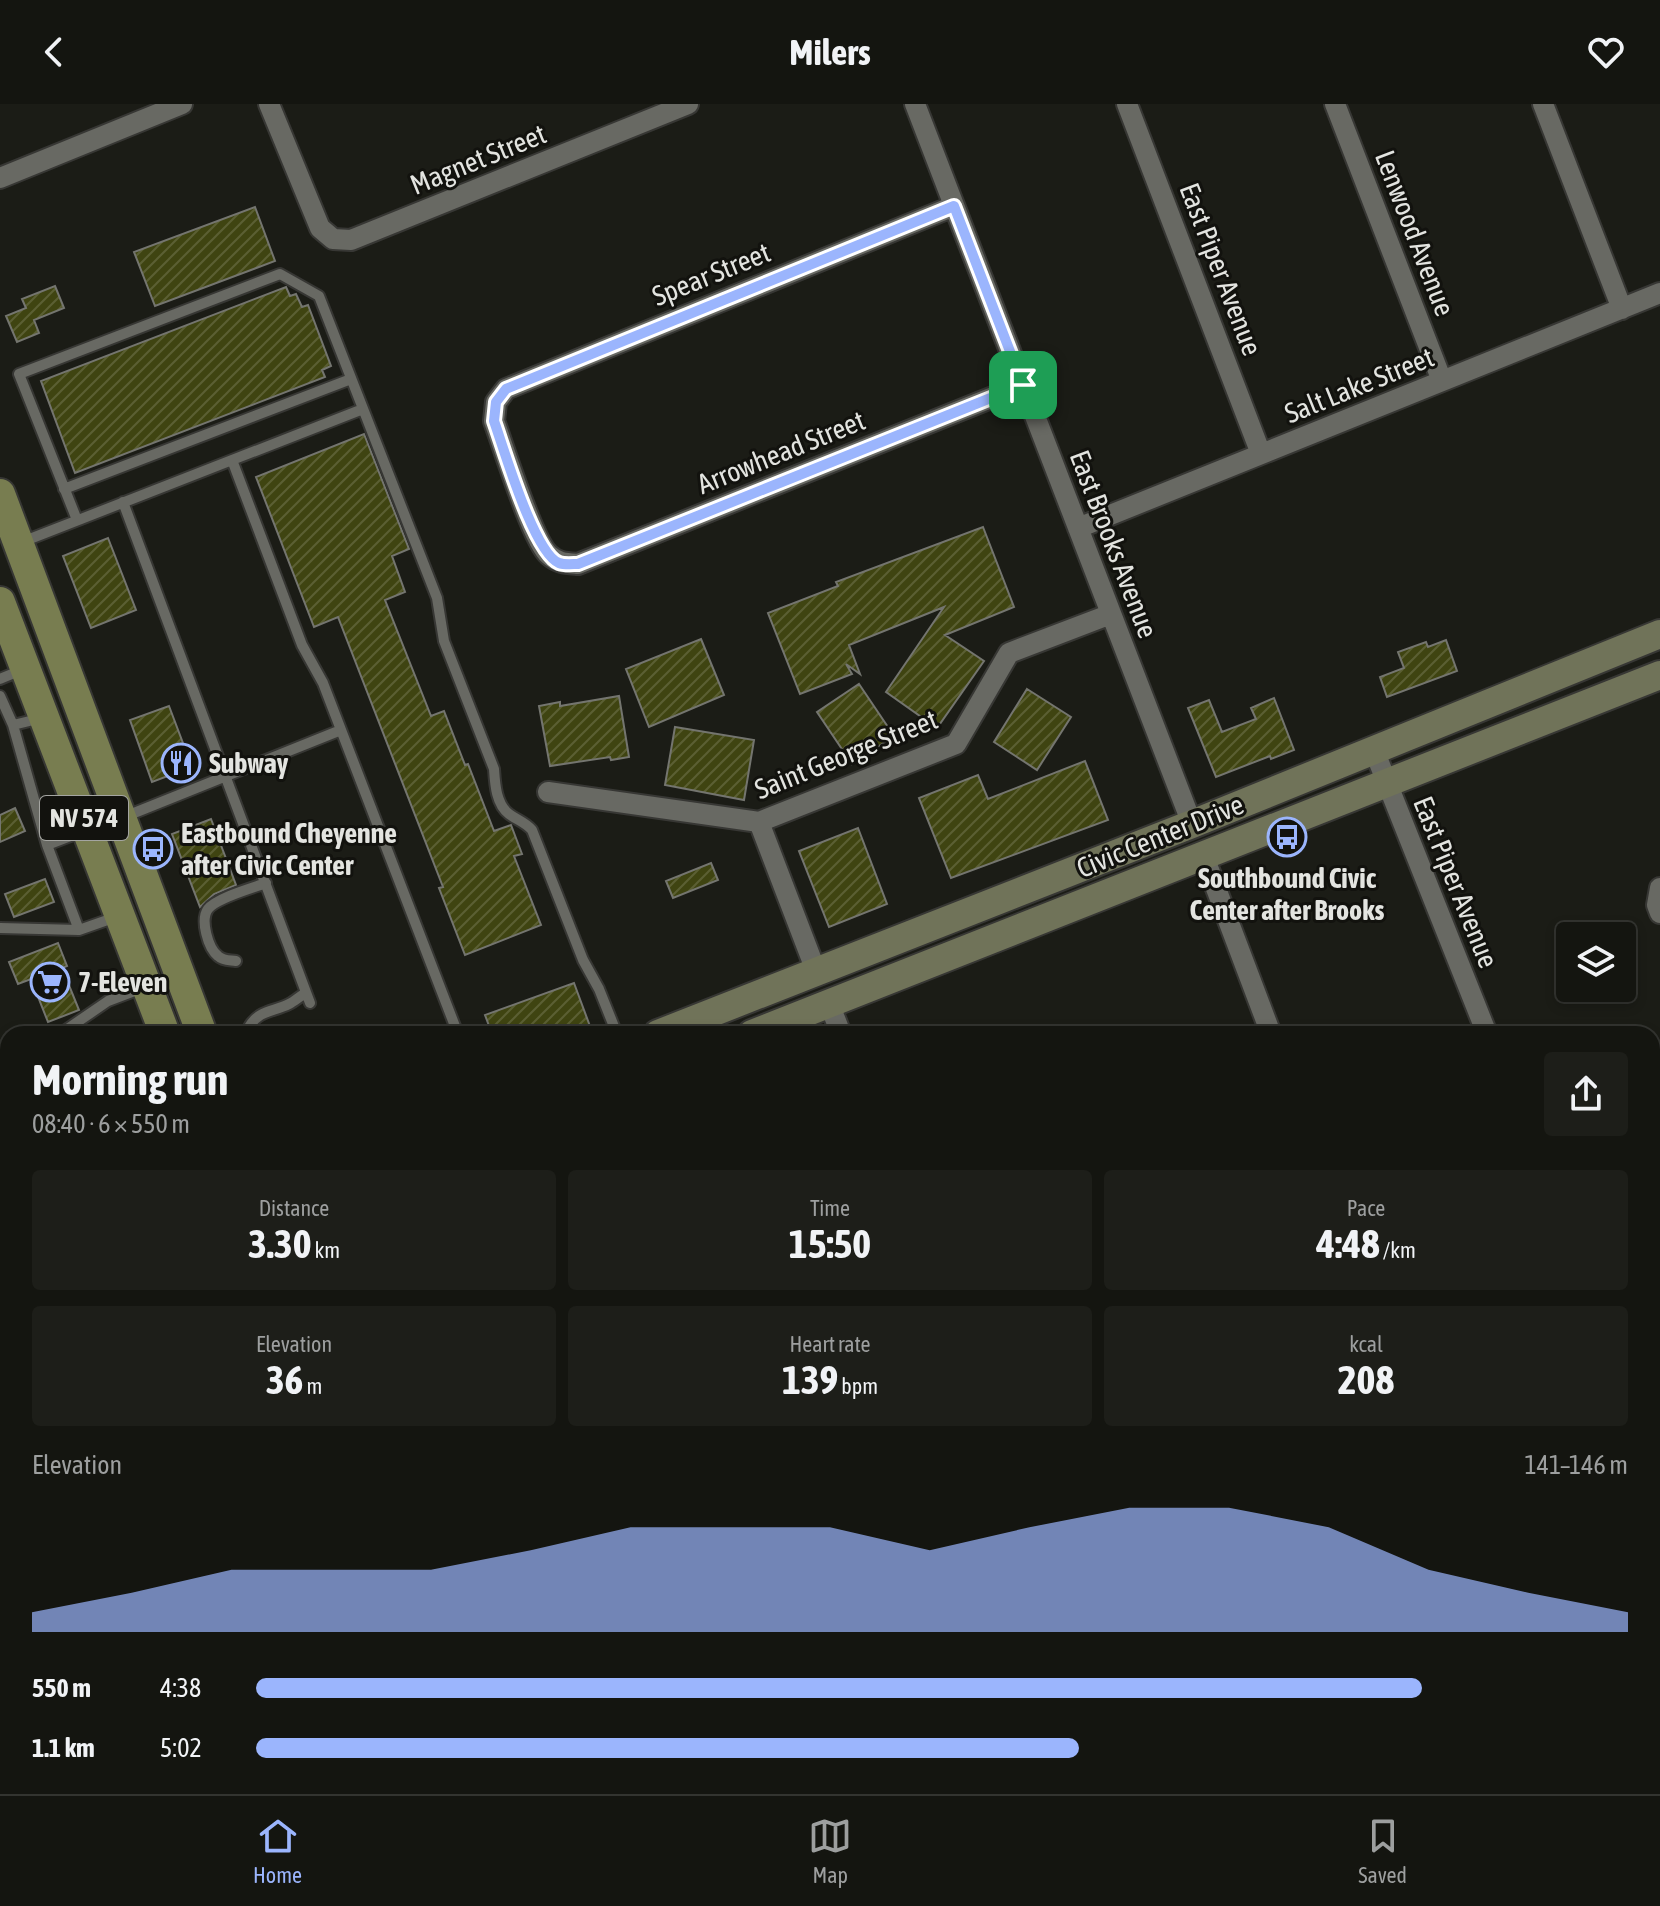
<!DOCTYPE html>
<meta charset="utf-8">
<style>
:root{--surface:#141510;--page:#1d1e19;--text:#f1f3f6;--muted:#9d9f9f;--line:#333430;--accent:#9bb5fd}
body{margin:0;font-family:"Asap Condensed",sans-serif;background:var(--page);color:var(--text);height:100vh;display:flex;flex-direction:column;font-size:30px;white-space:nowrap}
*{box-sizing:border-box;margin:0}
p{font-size:26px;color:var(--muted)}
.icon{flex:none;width:44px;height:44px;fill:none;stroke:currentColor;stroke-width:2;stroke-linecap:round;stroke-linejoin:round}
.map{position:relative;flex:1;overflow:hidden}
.panel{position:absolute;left:0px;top:922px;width:1660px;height:768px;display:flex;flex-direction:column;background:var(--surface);border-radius:24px 24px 0 0;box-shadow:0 4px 12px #0003,0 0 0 2px var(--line)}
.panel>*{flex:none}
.tools{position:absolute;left:1556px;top:818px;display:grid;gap:16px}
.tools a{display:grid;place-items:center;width:80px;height:80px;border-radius:8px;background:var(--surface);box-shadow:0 4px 12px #0003,0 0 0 2px var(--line);font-size:40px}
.pin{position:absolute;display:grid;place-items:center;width:68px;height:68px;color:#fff;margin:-34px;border-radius:16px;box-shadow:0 4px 12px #0006}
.round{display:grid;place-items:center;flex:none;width:84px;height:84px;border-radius:8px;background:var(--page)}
.head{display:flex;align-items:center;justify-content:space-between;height:136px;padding:0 32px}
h1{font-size:44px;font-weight:700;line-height:60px}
.figures{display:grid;grid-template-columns:repeat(3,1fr);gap:12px;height:136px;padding:8px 32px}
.figures div{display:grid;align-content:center;border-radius:8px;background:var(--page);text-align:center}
.figures b{font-size:40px;font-weight:700}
.figures small{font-size:22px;font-weight:400}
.figures p{font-size:22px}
.chart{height:224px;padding:16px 32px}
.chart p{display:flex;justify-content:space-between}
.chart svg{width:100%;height:144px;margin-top:8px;fill:var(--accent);opacity:.7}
ul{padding:0 32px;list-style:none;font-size:26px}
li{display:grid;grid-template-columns:128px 96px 1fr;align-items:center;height:60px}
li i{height:20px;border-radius:10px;background:var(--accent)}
header{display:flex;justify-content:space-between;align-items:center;height:104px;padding:0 32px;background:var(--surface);font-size:36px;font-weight:700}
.tabs{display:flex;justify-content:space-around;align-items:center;height:112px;border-top:2px solid var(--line);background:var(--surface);font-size:22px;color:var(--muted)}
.tabs a{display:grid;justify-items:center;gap:4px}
.tabs .active{color:var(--accent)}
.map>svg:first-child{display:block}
</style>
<header><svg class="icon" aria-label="back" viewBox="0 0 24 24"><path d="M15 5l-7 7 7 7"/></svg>Milers<svg class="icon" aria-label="heart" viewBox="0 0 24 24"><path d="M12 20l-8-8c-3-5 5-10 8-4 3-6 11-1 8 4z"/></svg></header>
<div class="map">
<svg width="1660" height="1690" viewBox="0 0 1660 1690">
<defs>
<pattern id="building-hatch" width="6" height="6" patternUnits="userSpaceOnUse" patternTransform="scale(2)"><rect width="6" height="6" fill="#3f4411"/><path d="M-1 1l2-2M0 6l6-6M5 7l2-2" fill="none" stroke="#5b5f33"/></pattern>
</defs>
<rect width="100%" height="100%" fill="#1b1c16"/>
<path fill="url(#building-hatch)" stroke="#74756f" stroke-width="2" d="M255,103L275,157L155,202L134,148Z
M55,182L64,204L34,216L39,229L17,238L6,212L26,204L22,195Z
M286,183L290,192L296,190L302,203L308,201L331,262L322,266L325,273L75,369L41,277Z
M364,330L409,445L392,452L405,488L385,496L431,612L444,607L465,661L468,660L494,727L511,721L522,750L514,752L541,821L465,851L439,784L443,783L338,513L314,523L256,373Z
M983,423L1014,503L945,531L984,557L937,624L886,588L944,503L849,541L860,570L846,560L852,570L800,590L768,509L838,482L836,478Z
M108,434L136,506L91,524L63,452Z
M701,535L724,591L649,623L626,565Z
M1446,536L1457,567L1387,593L1380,573L1404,564L1398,548L1426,538L1428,543Z
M859,580L894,632L852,660L817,608Z
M1027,585L1071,613L1037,666L994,638Z
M619,592L629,653L611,656L610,653L550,662L539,602L560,598V602Z
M1274,594L1294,646L1271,655L1270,652L1216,673L1188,604L1209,596L1222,628L1256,615L1251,604Z
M169,602L192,663L152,678L130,616Z
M675,623L754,636L744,696L665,681Z
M1085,657L1108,716L951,774L919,694L978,671L988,695Z
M15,704L25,727L0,738V711Z
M211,715L236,781L214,790L200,803L172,730Z
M858,724L887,800L829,823L799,747Z
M711,759L718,776L673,794L666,777Z
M45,775L54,798L14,813L5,790Z
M58,839L67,862L62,864L79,906L48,918L31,875L18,880L9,858Z
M574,879L591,925L576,930H492L485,911Z"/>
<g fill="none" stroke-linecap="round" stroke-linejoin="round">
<g stroke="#373734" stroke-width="14">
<path id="lane" d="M232,356L302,541L323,579L458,930
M64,385L351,275
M123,398L310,899
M77,416L19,270L280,170L319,192L437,494L444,537L494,665C495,680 496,700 509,710C517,716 525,718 532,726L583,856L599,885L617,930
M22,438L363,305
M0,575L24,565
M0,592L13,621L47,741L79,826
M13,621L42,614
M124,713L341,626
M47,741L86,726
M0,824L79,826L116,813
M236,857C230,856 223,857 218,852C208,844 200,816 208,805C216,794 252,784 266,779
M60,930L108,897L145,883
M250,930L249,923C259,906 273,908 289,900C295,897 300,892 306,889
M0,970L1,971L8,967
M6,1358H8
M0,1516L8,1471"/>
</g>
<g stroke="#373734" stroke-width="24">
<path id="street" d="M269,0L320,124L333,135L351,136L688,0
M915,0L1192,720
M1127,0L1261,350
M1335,0L1442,277
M1543,0L1622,205
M0,74L182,0
M954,102L506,285L496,298L494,317C504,344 532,436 549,451C558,459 566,459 578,460L1023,281
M1078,424L1660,189
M1374,646L1487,930
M548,688L759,718L956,640L1009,549L1111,510
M759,718L816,867
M1203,750L1271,930
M1660,784L1657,801L1660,809
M829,899L841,930
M1652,1340L1660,1360
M1652,1607L1660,1604
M1558,1682L1562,1690"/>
</g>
<g stroke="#373734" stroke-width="32">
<path id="secondary" d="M658,930L1192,720L1660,530
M752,930L1660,571
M0,1056L8,1058"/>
</g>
<g stroke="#373734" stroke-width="34">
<path id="primary" d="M0,390L202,930
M0,498L165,930"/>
</g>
<g stroke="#373734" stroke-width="40">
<path id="highway" d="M0,1587L8,1588
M0,1640L8,1641
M247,1682L294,1690
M400,1682L411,1690
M454,1682L463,1690
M780,1682L808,1690
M867,1682L890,1690
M0,1689L7,1690
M494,1690L495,1682
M547,1690L556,1682"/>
</g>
<use href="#lane" stroke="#686963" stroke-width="10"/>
<use href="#street" stroke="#686963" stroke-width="20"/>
<use href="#secondary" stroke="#707359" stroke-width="28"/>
<use href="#primary" stroke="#787d50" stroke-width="30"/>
<use href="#highway" stroke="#828b43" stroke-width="36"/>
</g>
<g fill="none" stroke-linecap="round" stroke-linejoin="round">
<g stroke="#fff" stroke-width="16">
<path id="route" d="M954,102L1023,281L578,460C573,460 564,461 559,459C534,449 504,345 494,317L496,298L506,285Z"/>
</g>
<use href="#route" stroke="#9bb5fd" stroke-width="10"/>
</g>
<defs>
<g id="restaurant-ring" transform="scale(2)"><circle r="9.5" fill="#12120e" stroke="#9bb5fd" stroke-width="1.5"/><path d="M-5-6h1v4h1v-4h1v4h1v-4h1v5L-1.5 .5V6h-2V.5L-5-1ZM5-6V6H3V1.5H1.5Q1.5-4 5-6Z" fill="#9bb5fd"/></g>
<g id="bus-ring" transform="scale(2)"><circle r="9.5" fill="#12120e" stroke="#9bb5fd" stroke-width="1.5"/><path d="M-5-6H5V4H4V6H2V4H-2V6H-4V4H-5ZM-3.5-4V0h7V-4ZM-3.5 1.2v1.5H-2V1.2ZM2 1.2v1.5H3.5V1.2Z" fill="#9bb5fd"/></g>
<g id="supermarket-ring" transform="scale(2)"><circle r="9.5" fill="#12120e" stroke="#9bb5fd" stroke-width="1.5"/><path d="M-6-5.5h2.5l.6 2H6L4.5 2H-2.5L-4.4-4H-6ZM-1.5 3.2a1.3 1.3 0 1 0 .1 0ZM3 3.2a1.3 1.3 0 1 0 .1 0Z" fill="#9bb5fd"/></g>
</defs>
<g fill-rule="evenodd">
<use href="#restaurant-ring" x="181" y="659"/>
<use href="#bus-ring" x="1287" y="733"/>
<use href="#bus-ring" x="153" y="745"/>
<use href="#supermarket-ring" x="50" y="878"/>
</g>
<g text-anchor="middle" stroke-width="6" stroke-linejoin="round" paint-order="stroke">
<rect fill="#12120e" stroke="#a4a5a1" stroke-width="2" x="40" y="692" width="88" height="44" rx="6"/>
<g font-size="26" font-weight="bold" fill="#e3e4e0">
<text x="84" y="723">NV 574</text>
</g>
<g font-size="28" fill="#e3e4e0" stroke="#12120e">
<text transform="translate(478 55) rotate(-22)" y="10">Magnet Street</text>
<text transform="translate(1415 129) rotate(69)" y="10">Lenwood Avenue</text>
<text transform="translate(1221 165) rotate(69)" y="10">East Piper Avenue</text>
<text transform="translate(711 170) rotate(-22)" y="10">Spear Street</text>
<text transform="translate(1359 281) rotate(-22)" y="10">Salt Lake Street</text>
<text transform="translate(781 348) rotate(-22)" y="10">Arrowhead Street</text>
<text transform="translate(1114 440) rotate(69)" y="10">East Brooks Avenue</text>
<text transform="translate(846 650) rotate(-22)" y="10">Saint George Street</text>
<text transform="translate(1160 732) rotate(-22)" y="10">Civic Center Drive</text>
<text transform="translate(1456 778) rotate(68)" y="10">East Piper Avenue</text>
</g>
<g font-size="28" font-weight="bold" fill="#e3e4e0" stroke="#12120e" text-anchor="start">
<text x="209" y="669">Subway</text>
<text x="181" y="739">Eastbound Cheyenne<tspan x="181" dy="32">after Civic Center</tspan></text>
<text x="1287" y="784" text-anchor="middle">Southbound Civic<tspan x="1287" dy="32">Center after Brooks</tspan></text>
<text x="78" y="888">7-Eleven</text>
</g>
</g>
</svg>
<div class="tools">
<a><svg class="icon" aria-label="layers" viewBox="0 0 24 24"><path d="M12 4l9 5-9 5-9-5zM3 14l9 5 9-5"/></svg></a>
</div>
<div class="pin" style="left:1023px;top:281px;background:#1e9e55"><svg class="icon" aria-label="arrive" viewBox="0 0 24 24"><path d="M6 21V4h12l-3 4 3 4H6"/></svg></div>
<section class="panel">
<div class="head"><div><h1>Morning run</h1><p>08:40 · 6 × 550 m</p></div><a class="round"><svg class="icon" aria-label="share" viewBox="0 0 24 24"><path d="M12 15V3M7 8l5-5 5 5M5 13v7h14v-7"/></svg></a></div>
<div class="figures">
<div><p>Distance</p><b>3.30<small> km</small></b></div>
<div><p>Time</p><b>15:50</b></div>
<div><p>Pace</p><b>4:48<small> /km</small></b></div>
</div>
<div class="figures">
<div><p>Elevation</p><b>36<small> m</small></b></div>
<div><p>Heart rate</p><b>139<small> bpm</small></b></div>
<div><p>kcal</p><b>208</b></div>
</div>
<div class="chart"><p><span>Elevation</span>141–146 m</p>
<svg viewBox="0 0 160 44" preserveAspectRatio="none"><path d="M0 44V38L10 32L20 25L30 25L40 25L50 19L60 12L70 12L80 12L90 19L100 12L110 6L120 6L130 12L140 25L150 32L160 38V44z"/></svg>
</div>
<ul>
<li><b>550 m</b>4:38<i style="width:85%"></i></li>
<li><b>1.1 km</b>5:02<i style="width:60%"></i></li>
</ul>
</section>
</div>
<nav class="tabs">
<a class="active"><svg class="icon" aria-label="home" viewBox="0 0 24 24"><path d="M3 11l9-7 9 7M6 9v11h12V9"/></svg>Home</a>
<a><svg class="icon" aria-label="map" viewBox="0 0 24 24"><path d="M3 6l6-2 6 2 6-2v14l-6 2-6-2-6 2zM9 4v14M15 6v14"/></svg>Map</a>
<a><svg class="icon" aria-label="saved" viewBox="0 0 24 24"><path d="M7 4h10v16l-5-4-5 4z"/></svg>Saved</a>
</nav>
